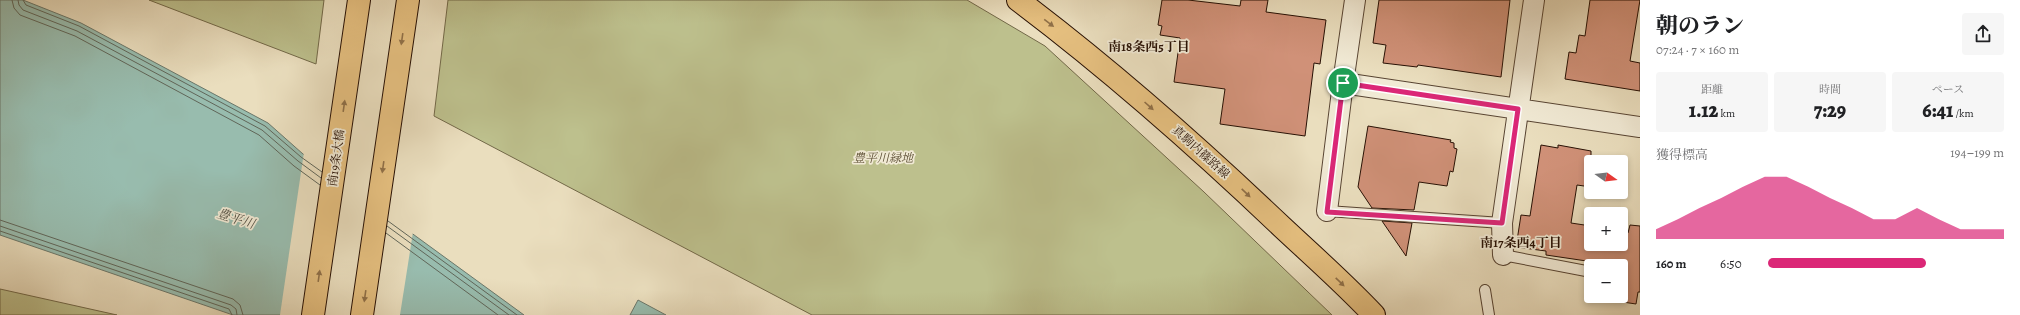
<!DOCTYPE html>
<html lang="ja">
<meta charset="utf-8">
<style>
:root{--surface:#fff;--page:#f6f6f6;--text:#202124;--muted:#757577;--accent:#db2777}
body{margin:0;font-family:Alegreya,"Noto Serif JP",serif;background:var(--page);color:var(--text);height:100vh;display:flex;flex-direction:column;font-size:15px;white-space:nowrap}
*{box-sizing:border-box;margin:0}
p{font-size:13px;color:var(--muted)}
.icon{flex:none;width:22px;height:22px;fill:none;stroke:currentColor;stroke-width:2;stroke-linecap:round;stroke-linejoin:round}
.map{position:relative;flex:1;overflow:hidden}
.drawer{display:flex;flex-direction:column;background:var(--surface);width:380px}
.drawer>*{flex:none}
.needle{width:26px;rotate:104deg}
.fabs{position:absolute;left:1584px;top:155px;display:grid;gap:8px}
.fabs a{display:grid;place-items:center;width:44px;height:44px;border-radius:4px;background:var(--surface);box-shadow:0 2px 6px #0003;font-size:20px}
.pin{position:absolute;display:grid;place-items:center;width:34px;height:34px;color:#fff;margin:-17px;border:2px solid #fff;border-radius:50%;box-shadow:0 1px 4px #0007}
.round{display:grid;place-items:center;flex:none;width:42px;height:42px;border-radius:4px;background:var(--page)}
.head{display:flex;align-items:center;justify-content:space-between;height:68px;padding:0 16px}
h1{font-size:22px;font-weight:800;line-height:30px}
.figures{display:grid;grid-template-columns:repeat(3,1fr);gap:6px;height:68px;padding:4px 16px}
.figures div{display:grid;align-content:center;border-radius:4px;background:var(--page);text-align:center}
.figures b{font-size:20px;font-weight:800}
.figures small{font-size:11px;font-weight:400}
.figures p{font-size:11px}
.chart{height:112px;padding:8px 16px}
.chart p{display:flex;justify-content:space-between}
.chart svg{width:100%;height:72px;margin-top:4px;fill:var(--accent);opacity:.7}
ul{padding:0 16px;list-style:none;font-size:13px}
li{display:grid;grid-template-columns:64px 48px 1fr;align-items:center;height:30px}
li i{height:10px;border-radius:5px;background:var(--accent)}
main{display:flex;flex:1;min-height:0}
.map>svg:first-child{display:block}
</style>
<main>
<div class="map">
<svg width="1640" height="315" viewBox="0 0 1640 315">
<rect width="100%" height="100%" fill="#eadebe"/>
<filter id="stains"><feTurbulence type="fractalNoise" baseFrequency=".005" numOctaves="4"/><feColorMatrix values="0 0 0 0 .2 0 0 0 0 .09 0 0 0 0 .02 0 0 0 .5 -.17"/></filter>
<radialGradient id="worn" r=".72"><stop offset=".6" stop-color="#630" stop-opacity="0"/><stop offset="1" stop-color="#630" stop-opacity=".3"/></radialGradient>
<path fill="#bdc08d" stroke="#726848" d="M149,0H324L316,64Z
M448,0H967L1045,46L1204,192L1332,315H812L434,116Z
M0,289L117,315H0Z"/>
<path fill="#98bcae" stroke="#6b776a" d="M0,0H23L81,23L268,123L303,154L524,315H233L0,235Z
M638,300L666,315H630Z"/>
<path fill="#eadebe" d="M304,152L413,232L400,315H280Z"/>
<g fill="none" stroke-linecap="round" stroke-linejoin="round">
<path stroke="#606659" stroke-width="1" d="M12,0L14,8L20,15L75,36L259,135L294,166L320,185
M18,0L19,5L23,10L77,31L262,130L298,161L321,178
M23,0L26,5L79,26L265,126L301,157L322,172
M0,220L233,299L240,305L243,315
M388,221L517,315
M0,226L231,305L236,309L237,315
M387,226L509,315
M0,231L229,309L232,315
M386,233L498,315"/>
</g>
<path fill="#d09178" stroke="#271004" d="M1162,0H1188L1240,6L1241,0H1268L1266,12L1326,20L1320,64L1314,63L1305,136L1220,124L1225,89L1174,82L1180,38L1160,35L1162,26L1158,25Z
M1379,0H1510L1501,77L1418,65L1417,67L1383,63L1386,45L1373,43Z
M1590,0H1640L1630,61L1640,63V91L1565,79L1569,52L1576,53L1579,35L1585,36Z
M1368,126L1451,140L1450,142L1454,143V148L1457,149L1453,172L1450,171L1447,186L1419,182L1414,210L1372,208L1358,187Z
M1541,145L1558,148V145L1591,151V187L1577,185L1571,223L1591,226V244H1621V232L1628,233L1630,225L1640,226V292H1638L1636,304L1616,301L1617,296H1621L1622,266H1606L1607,264L1546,255V251L1516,247L1521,215L1530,216Z
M1382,221L1412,223L1406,256Z"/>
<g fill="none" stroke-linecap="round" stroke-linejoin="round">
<g stroke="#584432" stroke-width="12">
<path id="service" d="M1327,211L1502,223
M1503,255L1586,271
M1485,290L1489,315"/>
</g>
<g stroke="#584432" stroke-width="22">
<path id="minor" d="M1355,0L1343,83L1640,127
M1327,211L1343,83
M1503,255L1502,223L1534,0"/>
</g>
<g stroke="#271004" stroke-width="24">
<path id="primary" d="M1018,0C1111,70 1198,147 1282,227C1313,256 1345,284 1374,315
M313,315L359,0
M362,315L408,0"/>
</g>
<use href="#service" stroke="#f1ead5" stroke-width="10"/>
<use href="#minor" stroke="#f1ead5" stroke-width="20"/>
<use href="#primary" stroke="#e5bf7f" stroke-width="22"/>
</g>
<defs><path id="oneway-solid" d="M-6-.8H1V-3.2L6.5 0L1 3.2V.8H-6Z"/></defs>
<g fill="#907048">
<use href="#oneway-solid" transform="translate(1049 23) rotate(37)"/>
<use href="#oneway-solid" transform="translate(402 39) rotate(98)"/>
<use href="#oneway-solid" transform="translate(344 106) rotate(-82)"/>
<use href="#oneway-solid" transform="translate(1149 106) rotate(42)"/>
<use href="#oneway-solid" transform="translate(383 167) rotate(98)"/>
<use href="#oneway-solid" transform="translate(1246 193) rotate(44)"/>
<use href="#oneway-solid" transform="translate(319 276) rotate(-82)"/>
<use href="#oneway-solid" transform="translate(1340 282) rotate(44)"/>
<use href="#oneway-solid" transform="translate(365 296) rotate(98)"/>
</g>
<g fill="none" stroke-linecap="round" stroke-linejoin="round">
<g stroke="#fff" stroke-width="8">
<path id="route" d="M1343,83L1518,109L1502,223L1327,212Z"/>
</g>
<use href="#route" stroke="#db2777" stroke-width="5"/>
</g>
<g text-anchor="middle" stroke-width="3.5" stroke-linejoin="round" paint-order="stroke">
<g font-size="12" fill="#271004" stroke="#f1ead5">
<text transform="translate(1201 152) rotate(42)" y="4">真駒内篠路線</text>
<text transform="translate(336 158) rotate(-82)" y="4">南19条大橋</text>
</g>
<g font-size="12" font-style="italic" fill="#5c4e34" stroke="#f1ead5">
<text x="883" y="162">豊平川緑地</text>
</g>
<g font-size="13" font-weight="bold" fill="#271004" stroke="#f1ead5">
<text x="1149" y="51">南18条西5丁目</text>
<text x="1521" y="247">南17条西4丁目</text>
</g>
<g font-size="13" font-style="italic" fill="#4f4c40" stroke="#f1ead5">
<text transform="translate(236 218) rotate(17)" y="5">豊平川</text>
</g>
</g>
<rect width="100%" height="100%" filter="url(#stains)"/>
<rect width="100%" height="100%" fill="url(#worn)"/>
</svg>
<div class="fabs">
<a><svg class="needle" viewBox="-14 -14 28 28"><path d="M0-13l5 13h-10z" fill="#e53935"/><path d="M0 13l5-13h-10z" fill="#757577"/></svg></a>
<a>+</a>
<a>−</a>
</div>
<div class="pin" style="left:1343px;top:83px;background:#1e9e55"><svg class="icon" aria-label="arrive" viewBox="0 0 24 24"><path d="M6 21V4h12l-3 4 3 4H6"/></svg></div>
</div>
<section class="drawer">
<div class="head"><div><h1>朝のラン</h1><p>07:24 · 7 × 160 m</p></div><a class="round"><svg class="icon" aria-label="share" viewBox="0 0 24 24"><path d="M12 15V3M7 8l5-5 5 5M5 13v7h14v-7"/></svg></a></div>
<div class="figures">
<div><p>距離</p><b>1.12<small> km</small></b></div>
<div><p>時間</p><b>7:29</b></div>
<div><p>ペース</p><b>6:41<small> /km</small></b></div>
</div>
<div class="chart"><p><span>獲得標高</span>194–199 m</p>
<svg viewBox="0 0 160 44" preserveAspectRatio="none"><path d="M0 44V38L10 32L20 25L30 19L40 12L50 6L60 6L70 12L80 19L90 25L100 32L110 32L120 25L130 32L140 38L150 38L160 38V44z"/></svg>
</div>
<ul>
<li><b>160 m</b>6:50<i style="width:67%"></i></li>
</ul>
</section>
</main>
